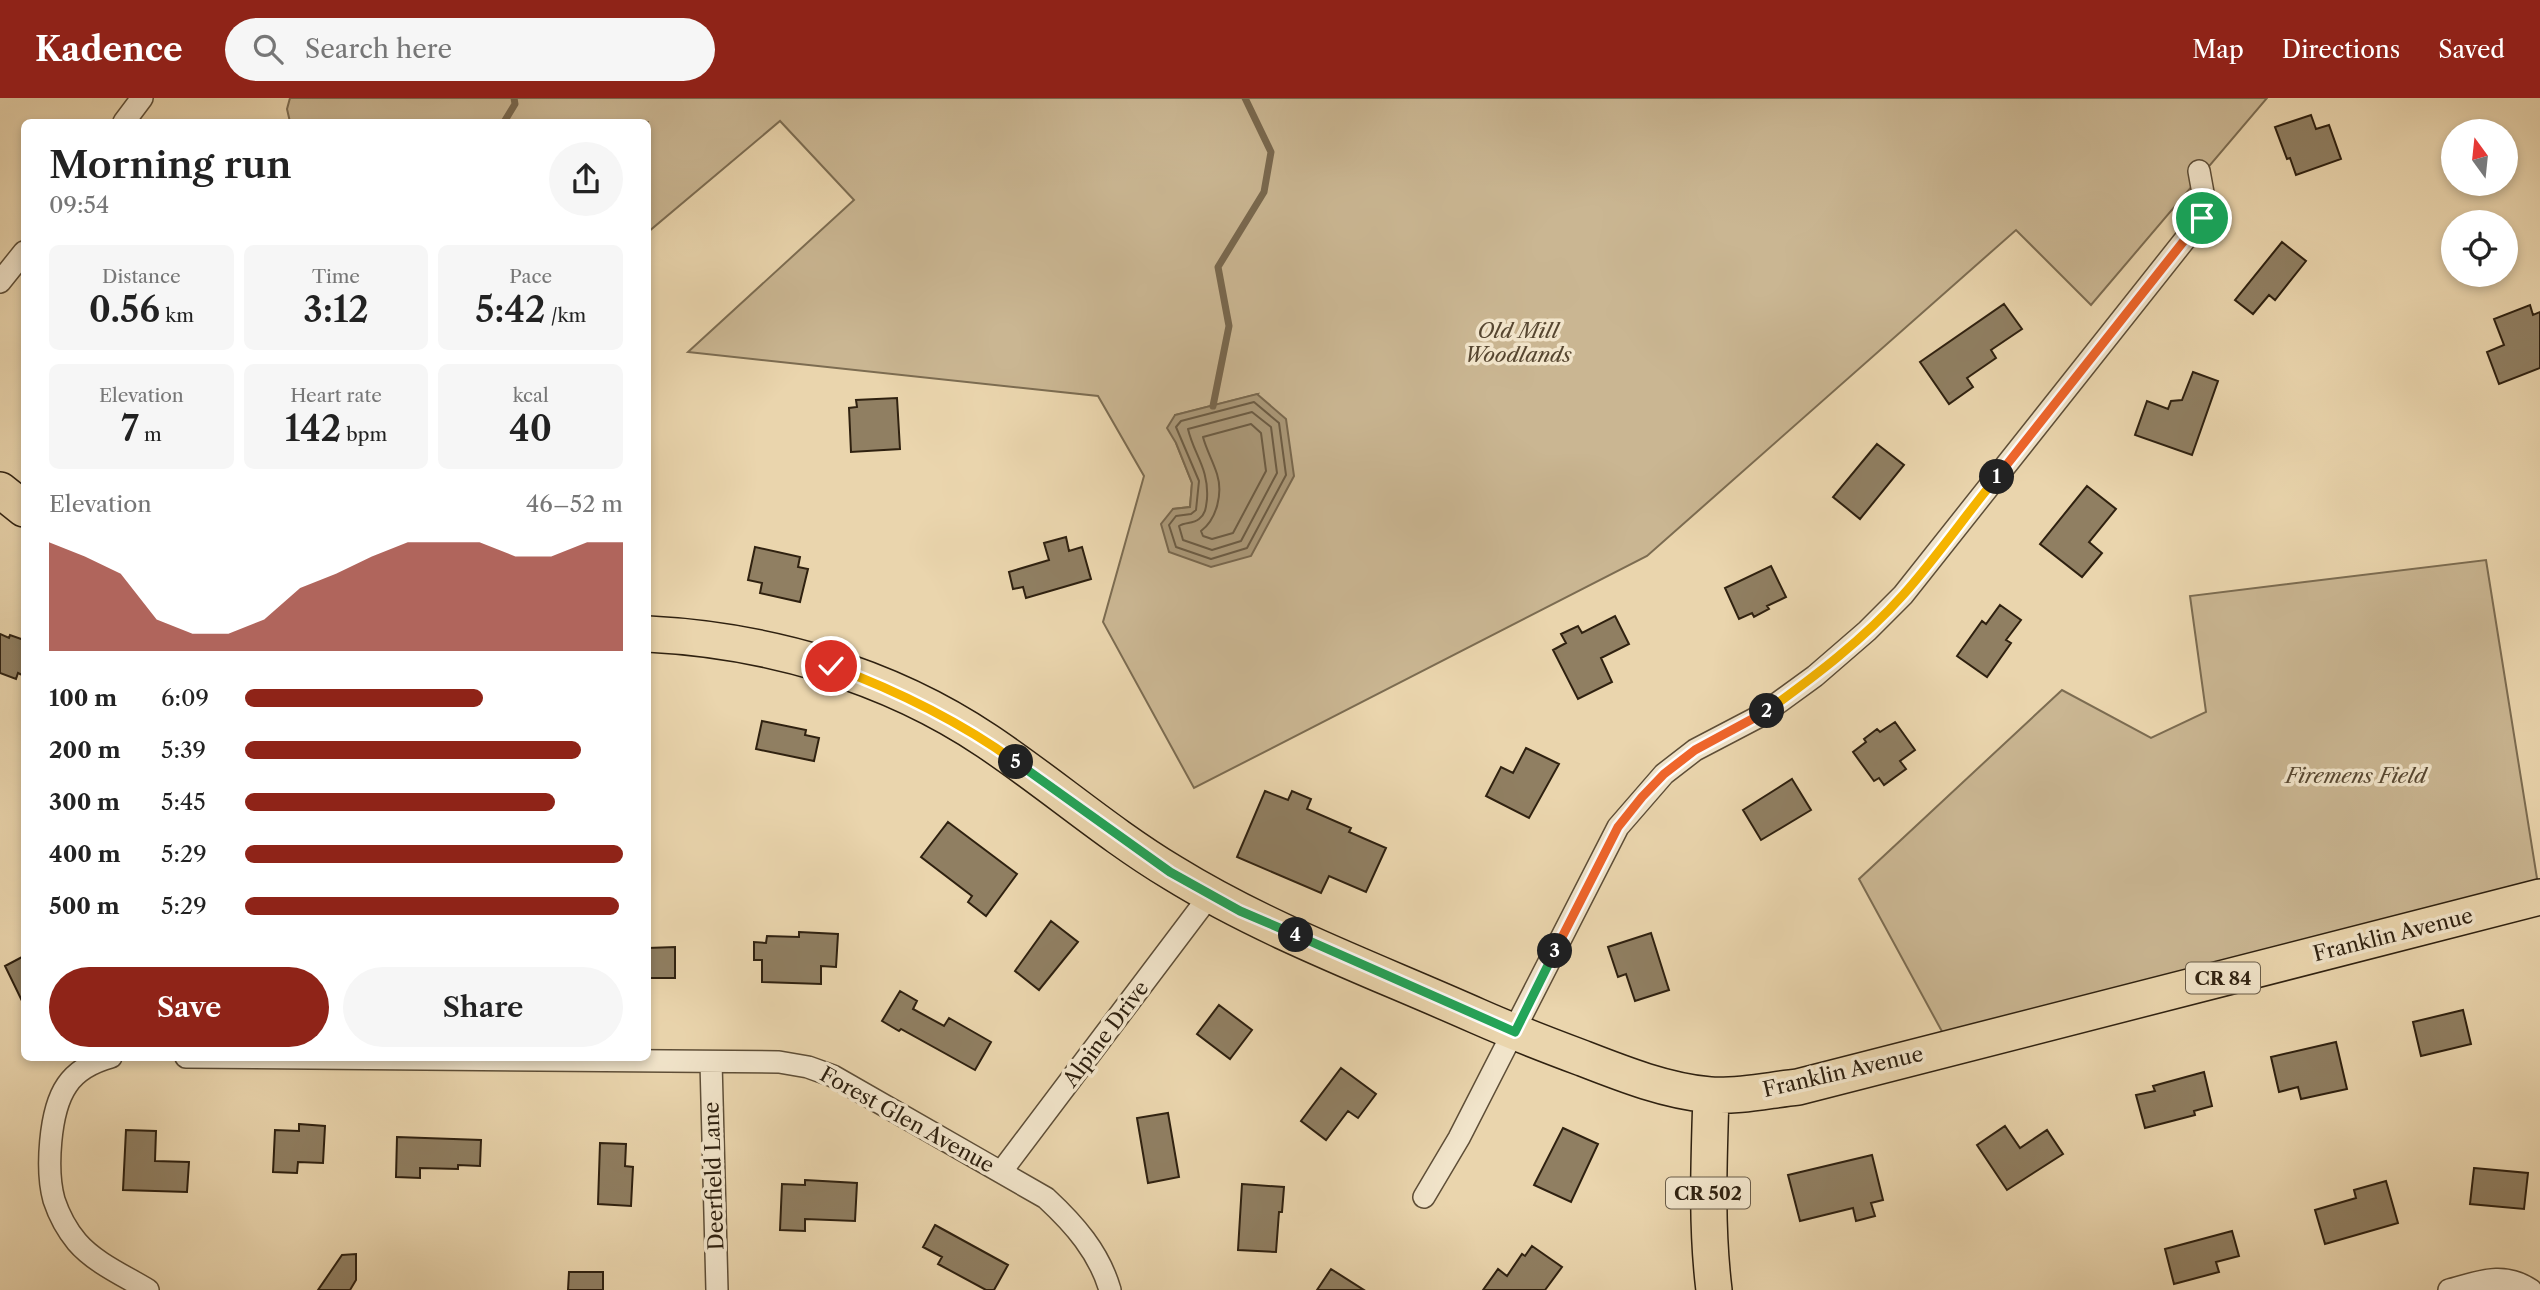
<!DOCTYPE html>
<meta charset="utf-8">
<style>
:root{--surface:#fff;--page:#f6f6f6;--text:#222;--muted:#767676;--accent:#8f2418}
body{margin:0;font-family:"Libre Caslon Text",serif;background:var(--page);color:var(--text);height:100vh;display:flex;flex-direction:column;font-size:26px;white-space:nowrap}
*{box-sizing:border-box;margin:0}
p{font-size:23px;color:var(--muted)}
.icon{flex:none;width:38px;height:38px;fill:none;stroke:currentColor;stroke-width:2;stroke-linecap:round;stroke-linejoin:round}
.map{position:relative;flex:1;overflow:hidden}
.details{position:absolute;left:21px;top:21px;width:630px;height:942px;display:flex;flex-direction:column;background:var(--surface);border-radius:10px;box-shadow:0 4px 10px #0003}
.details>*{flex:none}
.needle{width:46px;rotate:345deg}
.buttons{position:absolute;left:2441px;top:21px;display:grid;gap:14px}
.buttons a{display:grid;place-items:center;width:77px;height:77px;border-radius:50%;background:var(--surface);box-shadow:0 4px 10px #0003;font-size:35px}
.pin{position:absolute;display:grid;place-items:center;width:60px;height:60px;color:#fff;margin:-30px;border:4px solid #fff;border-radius:50%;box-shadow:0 2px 7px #0007}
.km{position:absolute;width:35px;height:35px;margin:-18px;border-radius:50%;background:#222;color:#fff;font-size:19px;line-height:35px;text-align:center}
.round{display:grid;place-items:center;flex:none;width:74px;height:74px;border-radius:37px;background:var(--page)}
.head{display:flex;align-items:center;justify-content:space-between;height:119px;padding:0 28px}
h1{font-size:38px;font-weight:600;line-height:52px}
.stats{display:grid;grid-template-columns:repeat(3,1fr);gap:10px;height:119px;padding:7px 28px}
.stats div{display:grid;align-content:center;border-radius:10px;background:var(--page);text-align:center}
.stats b{font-size:35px;font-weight:600}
.stats small{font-size:19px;font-weight:400}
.stats p{font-size:19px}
.chart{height:196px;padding:14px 28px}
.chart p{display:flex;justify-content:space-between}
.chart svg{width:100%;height:126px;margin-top:7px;fill:var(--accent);opacity:.7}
.action{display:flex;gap:14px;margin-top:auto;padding:14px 28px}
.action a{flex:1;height:80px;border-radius:42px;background:var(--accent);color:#fff;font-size:28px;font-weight:600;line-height:80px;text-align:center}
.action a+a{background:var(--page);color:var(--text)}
ul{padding:0 28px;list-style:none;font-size:23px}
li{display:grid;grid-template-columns:112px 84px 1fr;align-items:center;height:52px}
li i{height:18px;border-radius:9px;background:var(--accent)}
header{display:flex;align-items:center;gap:42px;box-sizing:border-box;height:98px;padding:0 35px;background:var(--accent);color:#fff}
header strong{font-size:33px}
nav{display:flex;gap:38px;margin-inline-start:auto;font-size:24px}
.search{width:490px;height:63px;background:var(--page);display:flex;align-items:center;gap:18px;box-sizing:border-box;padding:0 24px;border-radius:38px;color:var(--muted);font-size:26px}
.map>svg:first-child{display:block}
</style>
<header>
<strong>Kadence</strong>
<div class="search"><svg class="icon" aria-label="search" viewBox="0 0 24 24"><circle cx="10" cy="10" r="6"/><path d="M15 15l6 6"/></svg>Search here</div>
<nav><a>Map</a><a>Directions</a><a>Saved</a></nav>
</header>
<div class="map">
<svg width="2540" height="1192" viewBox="0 0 2540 1192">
<rect width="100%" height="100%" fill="#ead5ad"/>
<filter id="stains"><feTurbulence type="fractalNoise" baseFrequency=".00286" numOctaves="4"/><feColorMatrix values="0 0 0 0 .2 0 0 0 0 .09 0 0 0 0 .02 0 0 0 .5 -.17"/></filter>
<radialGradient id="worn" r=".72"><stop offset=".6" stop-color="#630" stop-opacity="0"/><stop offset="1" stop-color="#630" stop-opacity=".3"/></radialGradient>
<path fill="#cab692" stroke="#7c6c51" stroke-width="2" fill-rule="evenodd" d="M290,0H2267L2091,207L2016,132L1647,458L1194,690L1103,524L1144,378L1098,298L688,254L854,102L780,23L648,134V24H290L287,11ZM1258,296L1170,454L1173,411L1190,409L1192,385L1176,345L1175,317Z
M2486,462L2540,799L1951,950L1859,781L2062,592L2151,640L2206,614L2190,498Z"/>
<path fill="#aa9878" stroke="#79684e" stroke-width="2" d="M1257,296L1286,321L1294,378L1251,458L1211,469L1169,454L1161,426L1173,411L1190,409L1192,385L1176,345L1167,330L1175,317Z"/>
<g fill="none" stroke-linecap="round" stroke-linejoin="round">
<path stroke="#6c5c44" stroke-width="2" d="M1254,304L1279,325L1286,377L1247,450L1211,461L1176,449L1169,427L1176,418L1191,416L1196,412L1199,383L1176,329L1181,323Z
M1252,314L1271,329L1277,375L1241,443L1212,452L1183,442L1179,428C1185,424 1193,426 1199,421C1206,416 1206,408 1207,401C1209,370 1194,357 1188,331Z
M1251,326L1261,335L1266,373L1233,435L1212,441L1203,438L1201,433C1217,421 1223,395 1217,376C1213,363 1206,351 1203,339Z"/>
<path stroke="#79684e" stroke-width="7" d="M504,24L515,6L514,0
M1213,308L1229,228L1218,169L1264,94L1271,54L1245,0"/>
</g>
<path fill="#907f62" stroke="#2f2110" stroke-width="2" d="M2311,17L2316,31L2329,27L2341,61L2296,77L2290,60L2287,61L2275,29Z
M2282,144L2306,163L2275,202L2269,197L2253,216L2235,202Z
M2004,206L2022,231L1991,252L1996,260L1967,280L1973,289L1949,306L1920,264Z
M2530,207L2533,217L2540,214V270L2499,286L2487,254L2504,247L2494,221Z
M2193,274L2218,283L2192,357L2135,337L2147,303L2168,311L2171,303L2182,302Z
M897,300L900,351L851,354L849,310L857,309L856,302Z
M1877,346L1904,367L1860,421L1833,399Z
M2087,388L2116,411L2089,444L2102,455L2082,479L2040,446Z
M1066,439L1069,453L1082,449L1091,481L1026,500L1023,489L1013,491L1009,474L1049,462L1044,445Z
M755,449L800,459L798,469L808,471L800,504L760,495L762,485L748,482Z
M1771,468L1786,499L1767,508L1769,511L1754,519L1752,515L1739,521L1725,490Z
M2000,507L2021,522L2006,542L2011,545L1987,579L1957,558L1982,523L1986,526Z
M1615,518L1629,546L1601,560L1612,584L1578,601L1553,552L1566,545L1561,536L1578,528L1582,535Z
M0,536L9,540L10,537L24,542V578L18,575L16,581L0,575Z
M762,623L806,632L805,637L819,640L814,663L756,651Z
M1895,624L1915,652L1900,663L1906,671L1884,687L1879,680L1874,683L1853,654L1866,644L1864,641L1877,631L1880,634Z
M1526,650L1559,666L1529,720L1486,698L1501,669L1513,675Z
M1792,681L1811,712L1761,742L1743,712Z
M1265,693L1288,702L1292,693L1311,701L1307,711L1351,730L1349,734L1386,750L1366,794L1329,778L1321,795L1237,759Z
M948,724L1017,776L986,818L968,804L972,798L921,759Z
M1051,823L1078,844L1039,892L1015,873Z
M799,834L838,836L836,869L821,868V886L762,884V862H754V844L766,845L767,838L799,839Z
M1651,835L1669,892L1635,903L1626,876L1618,879L1608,849Z
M675,849V880H648V850Z
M24,858V907L5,868Z
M900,893L917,903L913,911L944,928L949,920L991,944L975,972L901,931L899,933L882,923Z
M1219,907L1252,932L1230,961L1197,936Z
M2463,912L2471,946L2421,958L2413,924Z
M2336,944L2347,991L2301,1001L2298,989L2279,994L2271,959Z
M1341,970L1376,996L1358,1020L1348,1013L1326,1042L1301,1023Z
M2204,974L2212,1008L2194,1013L2195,1017L2145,1030L2136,997L2155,993L2153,988Z
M1168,1015L1179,1079L1148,1085L1137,1020Z
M299,1026L325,1028L323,1065L298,1064L297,1075L273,1074L275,1032L299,1033Z
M2005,1028L2020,1050L2047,1032L2063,1056L2007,1092L1977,1047Z
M1563,1030L1598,1046L1571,1104L1534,1087Z
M126,1032L156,1033L155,1063L189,1064L187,1094L123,1092Z
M397,1039L481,1042L480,1068L458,1067V1071L420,1070V1080L396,1079Z
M600,1045L626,1046L625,1068L633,1069L631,1108L598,1106Z
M1872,1057L1883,1102L1871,1105L1875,1118L1856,1123L1853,1110L1800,1123L1788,1077Z
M2474,1070L2528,1075L2524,1111L2470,1106Z
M805,1082L857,1085L855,1123L805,1121V1133L780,1132L782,1086L805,1087Z
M2386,1083L2398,1125L2325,1146L2315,1112L2356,1100L2354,1092Z
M1242,1086L1284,1089L1282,1114H1279L1276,1154L1238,1152Z
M935,1127L1008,1167L994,1192H986L938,1166L942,1159L923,1149Z
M2232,1133L2239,1158L2216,1164L2219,1174L2174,1186L2165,1151Z
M1532,1148L1562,1169L1545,1192H1483L1498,1171L1507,1178L1522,1156L1525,1158Z
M356,1156V1182L350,1192H318L342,1157Z
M1331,1171L1364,1192H1317Z
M569,1174H603V1192H568Z"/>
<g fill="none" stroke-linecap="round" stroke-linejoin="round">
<g stroke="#5e4e37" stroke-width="24">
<path id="street" d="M124,24L142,0
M0,184L24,154
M111,959C93,964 77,972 67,987C49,1013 46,1073 54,1102C59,1117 67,1132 77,1144C95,1165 125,1178 148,1192
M186,959L779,964L808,969L833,978L1046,1100C1074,1126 1099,1154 1110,1192
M711,964L717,1192
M1001,1074L1210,797
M1424,1099L1459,1040L1618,729L1664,676L1695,652L1760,618L1815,578L1867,533L1903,497L2202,120L2203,95L2199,73
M2449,1192C2479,1184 2503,1173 2531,1192"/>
</g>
<g stroke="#2f2110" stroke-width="38">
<path id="primary" d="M0,392L24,411
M648,536C767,542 887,576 987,643C1050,685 1108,736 1173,775C1267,833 1376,873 1477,918C1511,933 1547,947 1582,960C1623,976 1666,993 1710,997C1739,999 1769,992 1798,989L2540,799
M1711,997C1709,1062 1706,1127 1714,1192"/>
</g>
<use href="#street" stroke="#f1e4ca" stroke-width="21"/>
<use href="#primary" stroke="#ead5ad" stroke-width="35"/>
</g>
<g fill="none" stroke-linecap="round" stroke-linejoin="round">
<g stroke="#fff" stroke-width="14">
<path id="split-1" d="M1997,379L2202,120"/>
</g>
<g stroke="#fff" stroke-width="14">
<path id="split-2" d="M1767,613C1815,578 1863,542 1903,497C1936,460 1965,418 1997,379"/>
</g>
<g stroke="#fff" stroke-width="14">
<path id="split-3" d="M1555,853L1618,729L1642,699L1664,676L1695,652L1767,613"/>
</g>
<g stroke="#fff" stroke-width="14">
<path id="split-4" d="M1296,837L1515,934L1555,853"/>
</g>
<g stroke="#fff" stroke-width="14">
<path id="split-5" d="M1016,664L1170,774L1240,813L1296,837"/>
</g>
<g stroke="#fff" stroke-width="14">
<path id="split-6" d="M831,568C898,593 958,622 1016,664"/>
</g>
<use href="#split-1" stroke="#f0652b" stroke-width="9"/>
<use href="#split-2" stroke="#f5b400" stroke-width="9"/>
<use href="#split-3" stroke="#f0652b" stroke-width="9"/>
<use href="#split-4" stroke="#22a559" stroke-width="9"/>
<use href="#split-5" stroke="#22a559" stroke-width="9"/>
<use href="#split-6" stroke="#f5b400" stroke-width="9"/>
</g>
<g text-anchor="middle" stroke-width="7" stroke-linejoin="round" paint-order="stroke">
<g fill="#f1e4ca" stroke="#695c48" stroke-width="2">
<rect x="2186" y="864.5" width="74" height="31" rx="5"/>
<rect x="1666" y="1079.5" width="84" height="31" rx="5"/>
</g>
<g font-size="19" font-weight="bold" fill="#2f2110">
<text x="2223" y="887">CR 84</text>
<text x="1708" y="1102">CR 502</text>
</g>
<g font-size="21" font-style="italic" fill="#564630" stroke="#f1e4ca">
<text x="1518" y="240">Old Mill<tspan x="1518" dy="24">Woodlands</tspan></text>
<text x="2356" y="685">Firemens Field</text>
</g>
<g font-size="21" fill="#2f2110" stroke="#f1e4ca">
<text transform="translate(2393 837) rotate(-14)" y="7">Franklin Avenue</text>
<text transform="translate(1106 936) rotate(-53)" y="7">Alpine Drive</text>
<text transform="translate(1843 974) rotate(-13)" y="7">Franklin Avenue</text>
<text transform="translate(907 1022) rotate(29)" y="7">Forest Glen Avenue</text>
<text transform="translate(714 1078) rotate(-92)" y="7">Deerfield Lane</text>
</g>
</g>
<rect width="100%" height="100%" filter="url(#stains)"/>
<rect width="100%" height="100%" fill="url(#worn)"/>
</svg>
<div class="buttons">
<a><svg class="needle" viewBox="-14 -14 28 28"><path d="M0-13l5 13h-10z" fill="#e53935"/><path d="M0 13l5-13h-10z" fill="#767676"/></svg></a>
<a><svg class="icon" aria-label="locate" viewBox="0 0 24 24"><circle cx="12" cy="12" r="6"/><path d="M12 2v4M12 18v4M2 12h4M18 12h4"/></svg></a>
</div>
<div class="pin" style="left:2202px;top:120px;background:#1e9e55"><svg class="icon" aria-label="arrive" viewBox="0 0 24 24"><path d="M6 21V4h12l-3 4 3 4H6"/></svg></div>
<div class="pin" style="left:831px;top:568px;background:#d93025"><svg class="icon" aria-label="check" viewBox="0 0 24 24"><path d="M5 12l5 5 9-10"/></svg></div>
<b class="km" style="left:1997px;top:379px">1</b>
<b class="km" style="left:1767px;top:613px">2</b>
<b class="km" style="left:1555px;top:853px">3</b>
<b class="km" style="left:1296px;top:837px">4</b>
<b class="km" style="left:1016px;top:664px">5</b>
<section class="details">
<div class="head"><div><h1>Morning run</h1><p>09:54</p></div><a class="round"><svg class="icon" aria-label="share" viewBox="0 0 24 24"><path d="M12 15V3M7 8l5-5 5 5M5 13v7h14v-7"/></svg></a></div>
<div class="stats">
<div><p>Distance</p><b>0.56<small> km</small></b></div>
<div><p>Time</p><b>3:12</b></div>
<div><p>Pace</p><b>5:42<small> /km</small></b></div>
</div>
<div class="stats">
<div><p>Elevation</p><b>7<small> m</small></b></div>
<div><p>Heart rate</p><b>142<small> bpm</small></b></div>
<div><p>kcal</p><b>40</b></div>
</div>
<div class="chart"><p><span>Elevation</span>46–52 m</p>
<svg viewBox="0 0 160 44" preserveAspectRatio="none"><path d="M0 44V6L10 11L20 17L30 33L40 38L50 38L60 33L70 22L80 17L90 11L100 6L110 6L120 6L130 11L140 11L150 6L160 6V44z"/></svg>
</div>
<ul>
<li><b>100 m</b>6:09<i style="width:63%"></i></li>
<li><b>200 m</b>5:39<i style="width:89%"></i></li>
<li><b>300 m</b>5:45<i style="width:82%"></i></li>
<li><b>400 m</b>5:29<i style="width:100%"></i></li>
<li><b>500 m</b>5:29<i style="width:99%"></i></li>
</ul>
<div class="action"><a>Save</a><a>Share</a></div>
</section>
</div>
